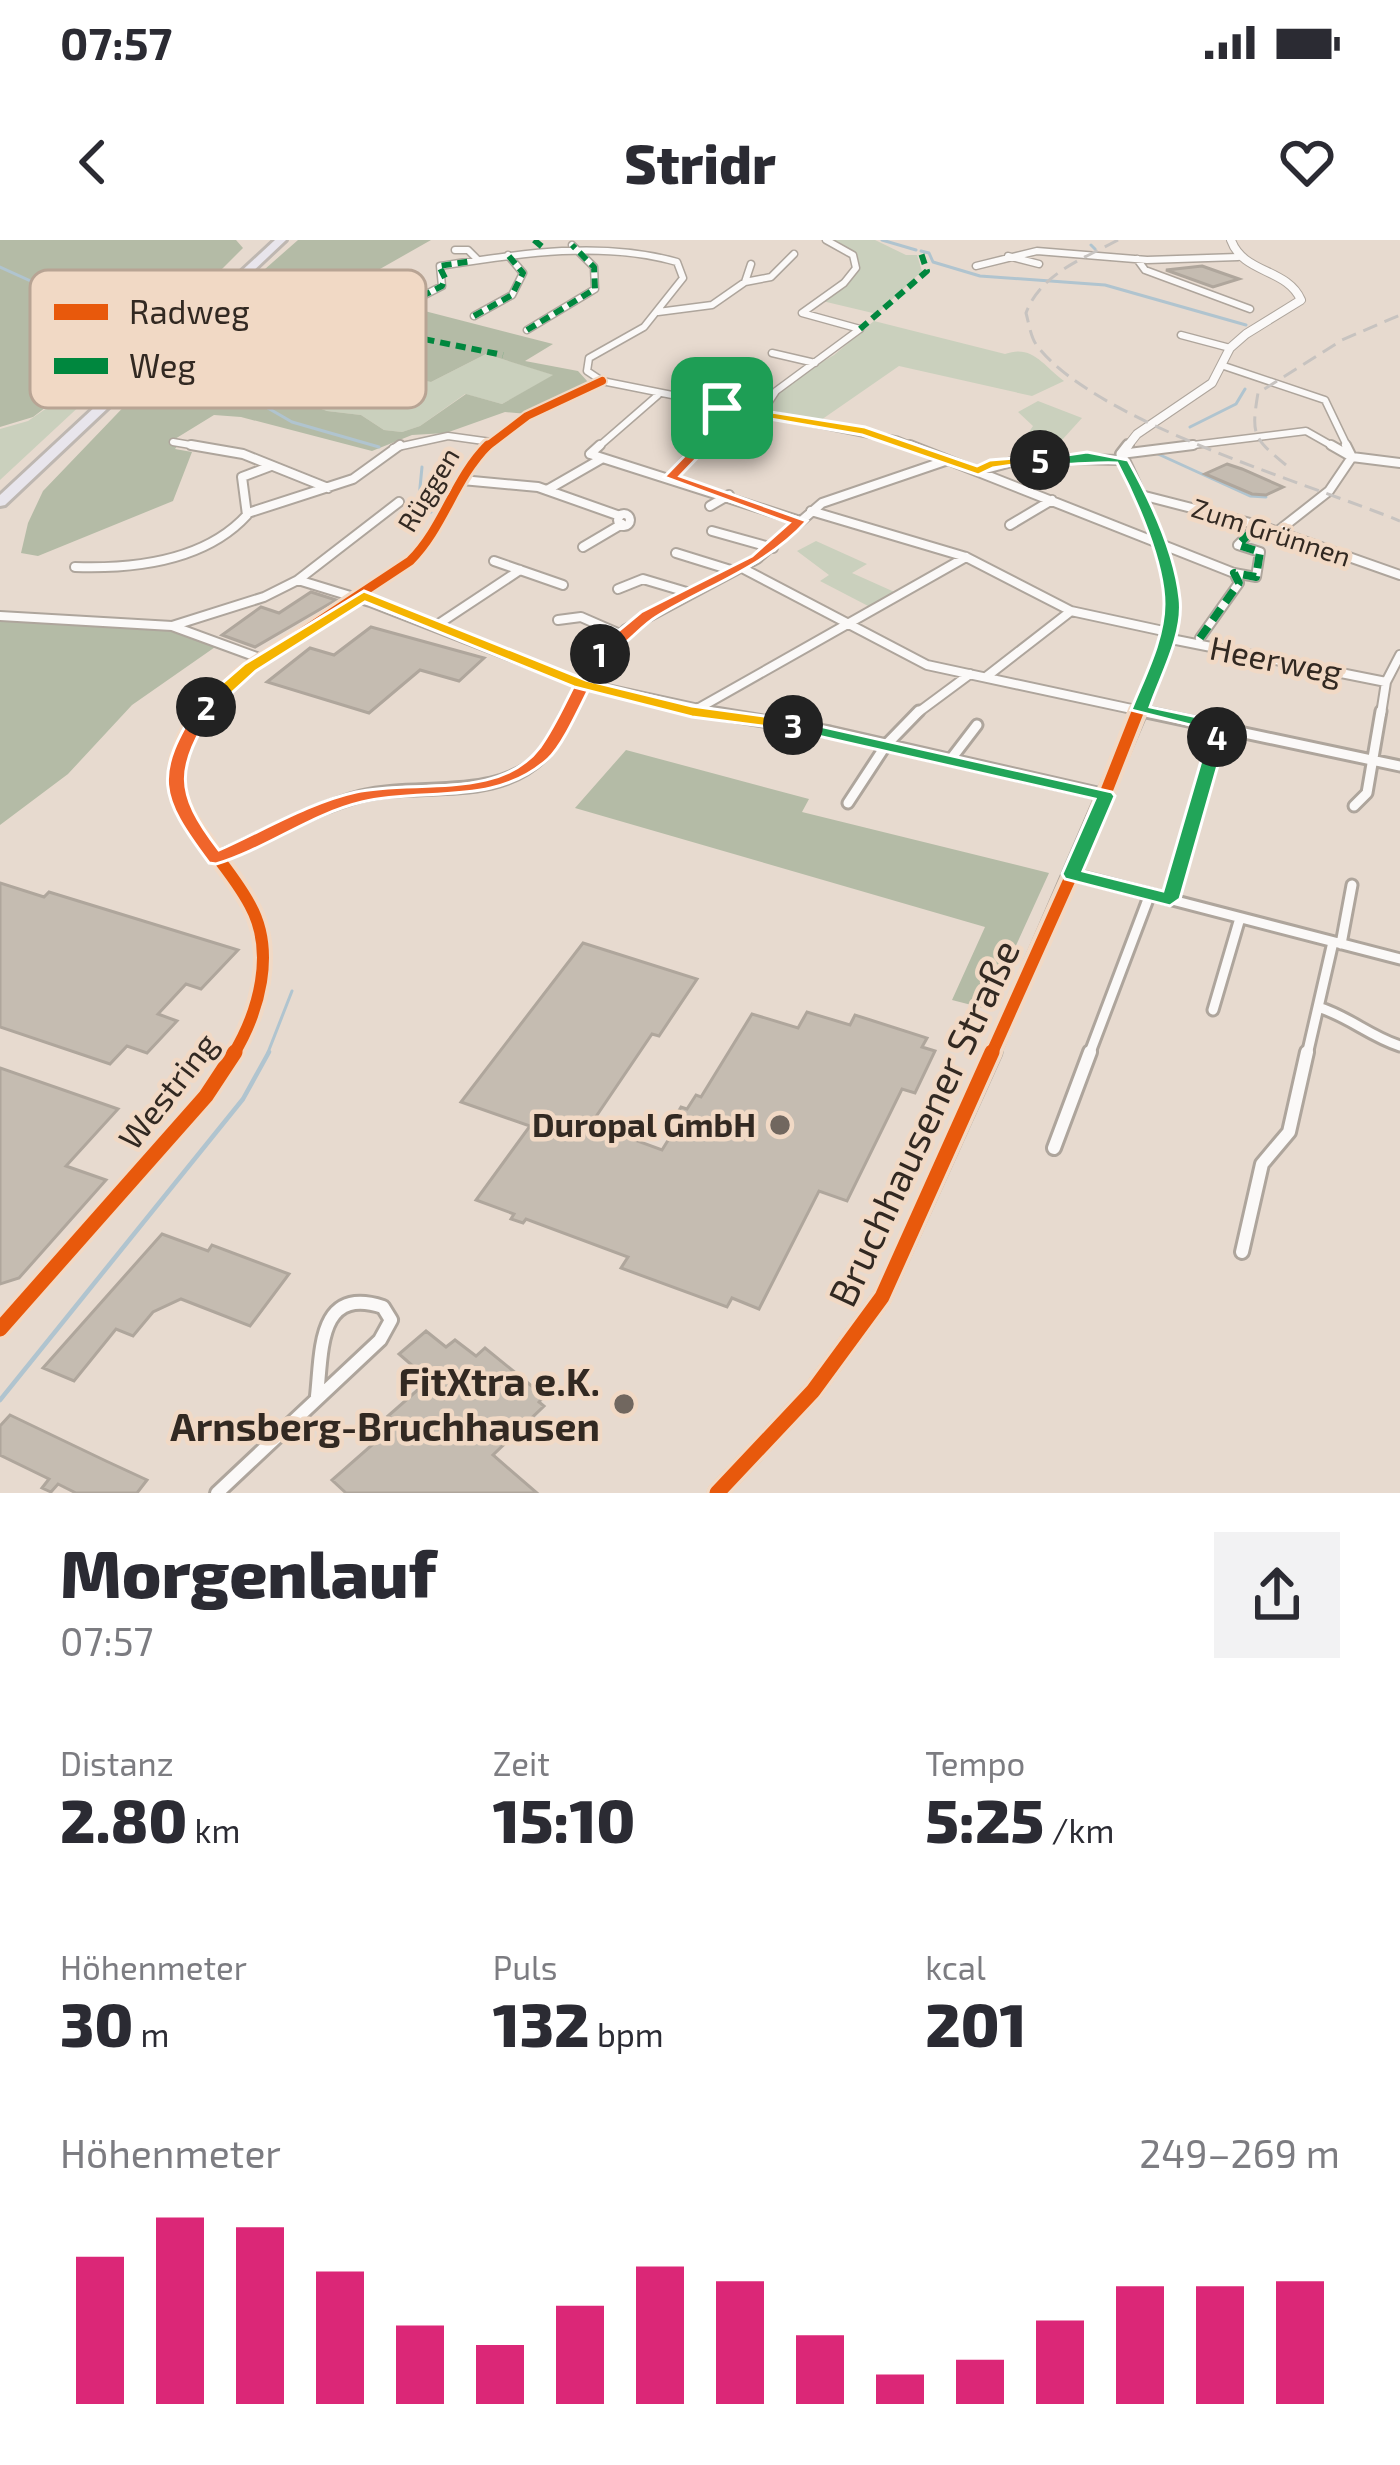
<!DOCTYPE html>
<html lang="de">
<meta charset="utf-8">
<style>
:root{--surface:#fff;--page:#f2f2f3;--text:#2b2b33;--muted:#7c7c81;--accent:#db2777}
body{margin:0;font-family:"Exo 2",sans-serif;background:var(--page);color:var(--text);height:100vh;display:flex;flex-direction:column;font-size:45px;white-space:nowrap}
*{box-sizing:border-box;margin:0}
p{font-size:39px;color:var(--muted)}
.icon{flex:none;width:66px;height:66px;fill:none;stroke:currentColor;stroke-width:2;stroke-linecap:round;stroke-linejoin:round}
.map{position:relative;height:1253px;overflow:hidden}
.details{display:flex;flex-direction:column;background:var(--surface);flex:1}
.details>*{flex:none}
.pin{position:absolute;display:grid;place-items:center;width:102px;height:102px;color:#fff;margin:-51px;border-radius:24px;box-shadow:0 6px 18px #0006}
.km{position:absolute;width:60px;height:60px;margin:-30px;border-radius:50%;background:#222;color:#fff;font-size:33px;line-height:60px;text-align:center}
.round{display:grid;place-items:center;flex:none;width:126px;height:126px;border-radius:0px;background:var(--page)}
.summary{display:flex;align-items:center;justify-content:space-between;height:204px;padding:0 60px}
h1{font-size:66px;font-weight:800;line-height:90px}
.metrics{display:grid;grid-template-columns:repeat(3,1fr);gap:18px;height:204px;padding:12px 60px}
.metrics div{display:grid;align-content:center}
.metrics b{font-size:60px;font-weight:800}
.metrics small{font-size:33px;font-weight:400}
.metrics p{font-size:33px}
.chart{height:336px;padding:24px 60px}
.chart p{display:flex;justify-content:space-between}
.chart svg{width:100%;height:216px;margin-top:12px;stroke:var(--accent);stroke-width:6}
.status{display:flex;justify-content:space-between;align-items:center;height:84px;padding:0 60px;background:var(--surface);direction:ltr}
.status svg{height:33px;fill:currentColor}
header{display:flex;justify-content:space-between;align-items:center;height:156px;padding:0 60px;background:var(--surface);font-size:54px;font-weight:800}
.map>svg:first-child{display:block}
</style>
<div class="status"><b>07:57</b><svg viewBox="0 0 49 12"><path d="M0 12V9h3v3zM5 12V6h3v6zM10 12V3h3v9zM15 12V0h3v12zM26 1h20v11H26zM47 4h2v5h-2z"/></svg></div>
<header><svg class="icon" aria-label="back" viewBox="0 0 24 24"><path d="M15 5l-7 7 7 7"/></svg>Stridr<svg class="icon" aria-label="heart" viewBox="0 0 24 24"><path d="M12 20l-8-8c-3-5 5-10 8-4 3-6 11-1 8 4z"/></svg></header>
<div class="map">
<svg width="1400" height="1253" viewBox="0 0 1400 1253">
<rect width="100%" height="100%" fill="#e7dacf"/>
<path fill="#cad0bd" d="M824,0H875L906,15H917L922,31L877,74L818,60L854,28L852,16Z
M874,81L1005,114C1032,104 1043,125 1064,141L1032,156L899,126L821,180L767,172L780,147L834,115Z
M486,114L554,135L502,164L465,154L420,186L402,192L384,190L361,175L327,171L268,150L314,120L431,142Z
M89,139H101L99,148L0,240V189L28,181Z
M1038,161L1082,178L1062,200L1029,192L1033,186L1018,172Z
M816,301L867,324L852,333L899,354L872,368L820,341L829,335L797,311Z"/>
<path fill="#b4bba6" fill-rule="evenodd" d="M0,0H236L243,8L154,97L102,137L79,142L33,177L0,187Z
M298,0H431L343,50L553,104L525,121L578,131L588,142L528,174L505,172L446,193L412,195L372,211L241,177L214,175L170,202L178,205L175,209L192,212L173,261L38,316L21,313L28,283L43,251L207,80ZM486,114L553,135L502,164L466,154L420,186L402,192L384,190L361,175L327,171L270,150L314,120L431,142Z
M0,378L157,385L218,405L132,465L68,534L0,585Z
M626,510L809,559L802,572L1049,633L987,769L952,760L985,687L575,568Z"/>
<g fill="none" stroke-linecap="round" stroke-linejoin="round">
<path stroke="#b0c4cf" stroke-width="3" d="M882,0L916,10
M1091,5L1095,9
M921,11L929,13L933,22L980,36L1105,45L1246,85
M0,27L66,57L101,94
M106,97L228,145L292,182L379,207
M1190,187L1236,164L1245,149
M1158,214L1250,256L1266,257
M422,227L418,268L431,272
M267,815L292,751"/>
<path stroke="#b0c4cf" stroke-width="4.5" d="M0,1160L243,859L269,812"/>
</g>
<path fill="#c5bcb1" stroke="#afa69c" stroke-width="3" d="M1202,26L1219,32L1239,39L1213,47L1166,30Z
M1227,224L1242,229L1283,247L1266,255L1252,254L1205,234Z
M311,352L336,360L255,407L222,395L261,367L279,373Z
M371,387L484,418L459,441L420,430L369,473L267,442L310,408L334,415Z
M0,643L44,657L49,652L238,710L201,749L186,744L158,774L177,781L147,813L127,806L110,824L0,787Z
M583,703L697,739L659,796L652,794L591,884L662,910L680,881L674,879L681,867L687,869L696,855L701,857L752,774L798,788L807,772L850,785L855,775L927,798L922,807L935,811L915,853L902,849L847,961L819,951L759,1069L732,1058L727,1067L621,1028L628,1017L526,979L523,983L511,979L514,974L476,960L530,886L461,862Z
M0,828L118,869L66,926L106,940L19,1038L0,1044Z
M162,994L208,1011L212,1005L289,1034L250,1086L181,1059L153,1072L133,1096L116,1089L74,1141L43,1128Z
M426,1091L446,1107L455,1100L476,1116L485,1108L544,1156L539,1162L544,1166L493,1215L537,1253H346L332,1240L397,1183L388,1176L429,1140L399,1114Z
M10,1175L106,1221L147,1240L137,1253H76L58,1244L51,1252L42,1248L49,1239L0,1215V1186Z"/>
<g fill="none" stroke-linecap="round" stroke-linejoin="round">
<g stroke="#aea59c" stroke-width="9">
<path id="minor-far3" d="M826,0L853,15L856,28L844,43L802,73L860,89
M455,10H468L478,20
M1008,16L1039,24
M1137,19L1145,30L1250,69
M976,26L1037,11L1147,20L1238,17
M745,42L751,24
M407,64L442,46L440,26C517,14 601,0 677,22L683,38L644,87L589,118L587,131L602,141L897,200L917,208
M658,72L712,65L745,42L771,37L794,14
M474,76L512,55L523,33L508,15
M527,90L595,49L594,27L572,5
M1181,95L1230,108
M772,113L815,123
M1224,126L1325,160L1348,208
M761,174L776,151L860,89
M173,202L208,208
M393,208L448,196L491,202
M485,208L527,176L602,141
M597,208L658,155
M699,208L722,168
M1169,208L1306,191L1336,208"/>
</g>
<g stroke="#aea59c" stroke-width="12">
<path id="minor-far2" d="M191,205L243,214L328,248
M600,205L590,214L800,281
M910,205L1234,333L1256,337L1260,312L1238,305L1258,285
M1331,205L1352,217L1400,223
M1346,205L1352,217
M1121,214L1193,205
M978,231L1027,218L1121,220
M671,237L700,205
M462,240L538,247L620,276
M547,250L601,219
M1141,255L1258,285L1400,335
M710,266L729,255
M811,271L966,317L1071,371L1168,392
M248,273L353,239L400,205
M618 280a6 6 0 1 1 12 0a6 6 0 1 1-12 0Z
M1010,285L1052,260
M712,291L773,308
M1278,291L1329,251L1352,217
M583,307L622,284
M676,313L734,331
M494,321L563,345
M75,327C134,329 205,321 247,275L242,237L271,226
M742,328L927,425L1155,474
M298,340L370,362L580,443L722,474
M618,349L643,339L690,353
M0,376L172,386
M558,380L581,377L620,394
M437,385L520,330
M1166,398L1386,442
M1200,398L1239,343L1234,333
M262,419L172,386L264,357L298,340L399,262
M986,437L1071,371
M692,472L966,317
M200,474L239,434L410,321C444,287 454,239 488,205
M566,474L592,424L626,389L757,319L822,263L948,220
M916,474L970,434
M1381,474L1386,442L1400,415"/>
</g>
<g stroke="#aea59c" stroke-width="15">
<path id="minor-far1" d="M202,471C137,561 211,592 250,665C276,712 259,772 233,815
M703,471L830,492L1106,555
M1141,471L1400,526
M951,519L977,485
M848,563L886,505L919,471
M1354,566L1367,553L1381,471
M216,618C263,598 312,569 361,556C421,541 500,564 546,512C556,501 561,483 568,471
M1072,634L1400,719
M1170,659L1220,487
M1341,704L1352,645
M1318,767C1350,777 1369,796 1400,806
M1213,770L1240,678
M1089,815L1150,654
M1307,815L1333,702"/>
</g>
<g stroke="#aea59c" stroke-width="18">
<path id="minor" d="M1054,908L1090,812
M1242,1012L1262,924L1289,892L1307,812
M0,1089L206,856L235,812
M217,1253L380,1100L391,1080L383,1067C318,1046 322,1109 317,1156"/>
</g>
<g stroke="#aea59c" stroke-width="10">
<path id="tertiary-far3" d="M1126,208L1137,194L1212,143L1230,108L1246,94L1301,60C1287,28 1243,34 1231,0"/>
</g>
<g stroke="#aea59c" stroke-width="14">
<path id="tertiary-far2" d="M1128,205L1121,214C1139,251 1172,325 1171,366C1170,402 1151,440 1138,474"/>
</g>
<g stroke="#aea59c" stroke-width="18">
<path id="tertiary-far1" d="M992,815L1140,471"/>
</g>
<g stroke="#aea59c" stroke-width="21">
<path id="tertiary" d="M717,1253L813,1151L882,1057L993,812"/>
</g>
<g stroke="#beb7b1" stroke-width="6">
<path id="motorway" d="M275,0H286L5,265L0,266V255Z"/>
</g>
<use href="#minor-far3" stroke="#fbf9f8" stroke-width="6"/>
<use href="#minor-far2" stroke="#fbf9f8" stroke-width="8"/>
<use href="#minor-far1" stroke="#fbf9f8" stroke-width="9"/>
<use href="#minor" stroke="#fbf9f8" stroke-width="12"/>
<use href="#tertiary-far3" stroke="#fbf9f8" stroke-width="8"/>
<use href="#tertiary-far2" stroke="#fbf9f8" stroke-width="9"/>
<use href="#tertiary-far1" stroke="#fbf9f8" stroke-width="12"/>
<use href="#tertiary" stroke="#fbf9f8" stroke-width="15"/>
<use href="#motorway" fill="#e8e5ec" fill-rule="evenodd"/>
<path stroke="#c7c3c0" stroke-width="3" stroke-dasharray="15 8" stroke-linecap="butt" d="M1118,0C1083,19 1041,33 1026,73C1029,84 1031,99 1038,107C1098,183 1307,243 1400,281
M1286,225C1253,198 1251,195 1258,153L1342,100L1400,75"/>
<path stroke="#00873e" stroke-width="6" stroke-dasharray="10 6" stroke-linecap="butt" d="M534,0L545,9
M407,64L442,46L445,38L439,26L472,21
M474,76L512,55L523,33L508,15
M250,79L359,86L503,115
M860,89L927,31L920,10
M527,90L595,49L594,27L572,5"/>
<path stroke="#00873e" stroke-width="8" stroke-dasharray="14 8" stroke-linecap="butt" d="M1200,398L1239,343L1234,333L1256,337L1260,312L1238,305L1258,285"/>
<g stroke="#f1d9c5" stroke-width="12">
<path id="cycleway-far3" d="M485,208L527,176L602,141"/>
</g>
<g stroke="#f1d9c5" stroke-width="15">
<path id="cycleway-far2" d="M200,474L239,434L410,321C444,287 454,239 488,205
M1137,474L1155,428"/>
</g>
<g stroke="#f1d9c5" stroke-width="20">
<path id="cycleway-far1" d="M202,471C137,561 211,592 250,665C276,712 259,772 233,815
M1086,603L1138,471
M991,815L1072,634"/>
</g>
<g stroke="#f1d9c5" stroke-width="22">
<path id="cycleway" d="M0,1089L206,856L235,812
M717,1253L813,1151L882,1057L992,812"/>
</g>
<use href="#cycleway-far3" stroke="#e8590c" stroke-width="8"/>
<use href="#cycleway-far2" stroke="#e8590c" stroke-width="9"/>
<use href="#cycleway-far1" stroke="#e8590c" stroke-width="12"/>
<use href="#cycleway" stroke="#e8590c" stroke-width="15"/>
</g>
<path fill="#f0652b" stroke="#fff" stroke-width="3" d="M722,164L729,168L701,214L680,236L807,281C764,328 708,345 656,377C636,389 617,419 594,418V411L641,372L752,316L789,283L664,237L691,209Z"/>
<path fill="#f0652b" stroke="#fff" stroke-width="3" d="M594,411L608,414C590,441 568,501 548,519C495,567 425,547 362,562C311,574 266,609 216,624L209,623C158,555 153,536 199,463L214,467C177,529 173,550 219,610C262,591 310,562 356,552C412,539 500,561 540,507C561,478 573,441 594,411Z"/>
<path fill="#f5b400" stroke="#fff" stroke-width="3" d="M364,351L586,440L692,466L793,480L801,485L793,490L692,477L574,447L365,362L256,431L212,471H199V463L244,424Z"/>
<path fill="#22a559" stroke="#fff" stroke-width="3" d="M793,480L1112,552L1115,556L1083,631L1163,651L1208,497L1217,491L1226,497L1180,659L1170,666L1065,639L1062,634L1095,559L787,489V481Z"/>
<path fill="#22a559" stroke="#fff" stroke-width="3" d="M1087,212L1128,220C1151,261 1175,312 1180,359C1184,394 1161,435 1150,467L1226,483L1223,500H1211L1210,490L1131,470C1144,437 1164,400 1164,364C1164,322 1136,259 1117,223C1091,221 1054,229 1033,220Z"/>
<path fill="#f5b400" stroke="#fff" stroke-width="3" d="M722,164L865,187L977,226L990,220L1040,216L1046,220L993,228L978,235L862,195L718,170Z"/>
<g fill="#71675f" stroke="#f1d9c5" stroke-width="4.5">
<circle cx="780" cy="885" r="12"/>
<circle cx="624" cy="1164" r="12"/>
</g>
<g text-anchor="middle" stroke-width="9" stroke-linejoin="round" paint-order="stroke">
<g font-size="27" fill="#322922" stroke="#f1d9c5">
<text transform="translate(429 250) rotate(-59)" y="9">Rüggen</text>
<text transform="translate(1271 293) rotate(18)" y="9">Zum Grünnen</text>
</g>
<g font-size="33" fill="#322922" stroke="#f1d9c5">
<text transform="translate(1276 420) rotate(11)" y="12">Heerweg</text>
<text transform="translate(168 851) rotate(-52)" y="12">Westring</text>
</g>
<g font-size="33" font-weight="bold" fill="#322922" stroke="#f1d9c5" text-anchor="end">
<text x="756" y="897">Duropal GmbH</text>
</g>
<g font-size="39" fill="#322922" stroke="#f1d9c5">
<text transform="translate(924 883) rotate(-65)" y="14">Bruchhausener Straße</text>
</g>
<g font-size="39" font-weight="bold" fill="#322922" stroke="#f1d9c5" text-anchor="end">
<text x="600" y="1156">FitXtra e.K.<tspan x="600" dy="45">Arnsberg-Bruchhausen</tspan></text>
</g>
</g>
<rect x="30" y="30" width="396" height="138" rx="18" fill="#f1d9c5" stroke="#b8a494" stroke-width="3"/>
<rect x="54" y="64" width="54" height="16" fill="#e8590c"/>
<rect x="54" y="118" width="54" height="16" fill="#00873e"/>
<g font-size="33" fill="#322922">
<text x="129" y="84">Radweg</text>
<text x="129" y="138">Weg</text>
</g>
</svg>
<div class="pin" style="left:722px;top:168px;background:#1e9e55"><svg class="icon" aria-label="arrive" viewBox="0 0 24 24"><path d="M6 21V4h12l-3 4 3 4H6"/></svg></div>
<b class="km" style="left:600px;top:414px">1</b>
<b class="km" style="left:206px;top:467px">2</b>
<b class="km" style="left:793px;top:485px">3</b>
<b class="km" style="left:1217px;top:497px">4</b>
<b class="km" style="left:1040px;top:220px">5</b>
</div>
<section class="details">
<div class="summary"><div><h1>Morgenlauf</h1><p>07:57</p></div><a class="round"><svg class="icon" aria-label="share" viewBox="0 0 24 24"><path d="M12 15V3M7 8l5-5 5 5M5 13v7h14v-7"/></svg></a></div>
<div class="metrics">
<div><p>Distanz</p><b>2.80<small> km</small></b></div>
<div><p>Zeit</p><b>15:10</b></div>
<div><p>Tempo</p><b>5:25<small> /km</small></b></div>
</div>
<div class="metrics">
<div><p>Höhenmeter</p><b>30<small> m</small></b></div>
<div><p>Puls</p><b>132<small> bpm</small></b></div>
<div><p>kcal</p><b>201</b></div>
</div>
<div class="chart"><p><span>Höhenmeter</span>249–269 m</p>
<svg viewBox="0 0 160 44" preserveAspectRatio="none"><path d="M5 44V14M15 44V6M25 44V8M35 44V17M45 44V28M55 44V32M65 44V24M75 44V16M85 44V19M95 44V30M105 44V38M115 44V35M125 44V27M135 44V20M145 44V20M155 44V19"/></svg>
</div>
</section>
